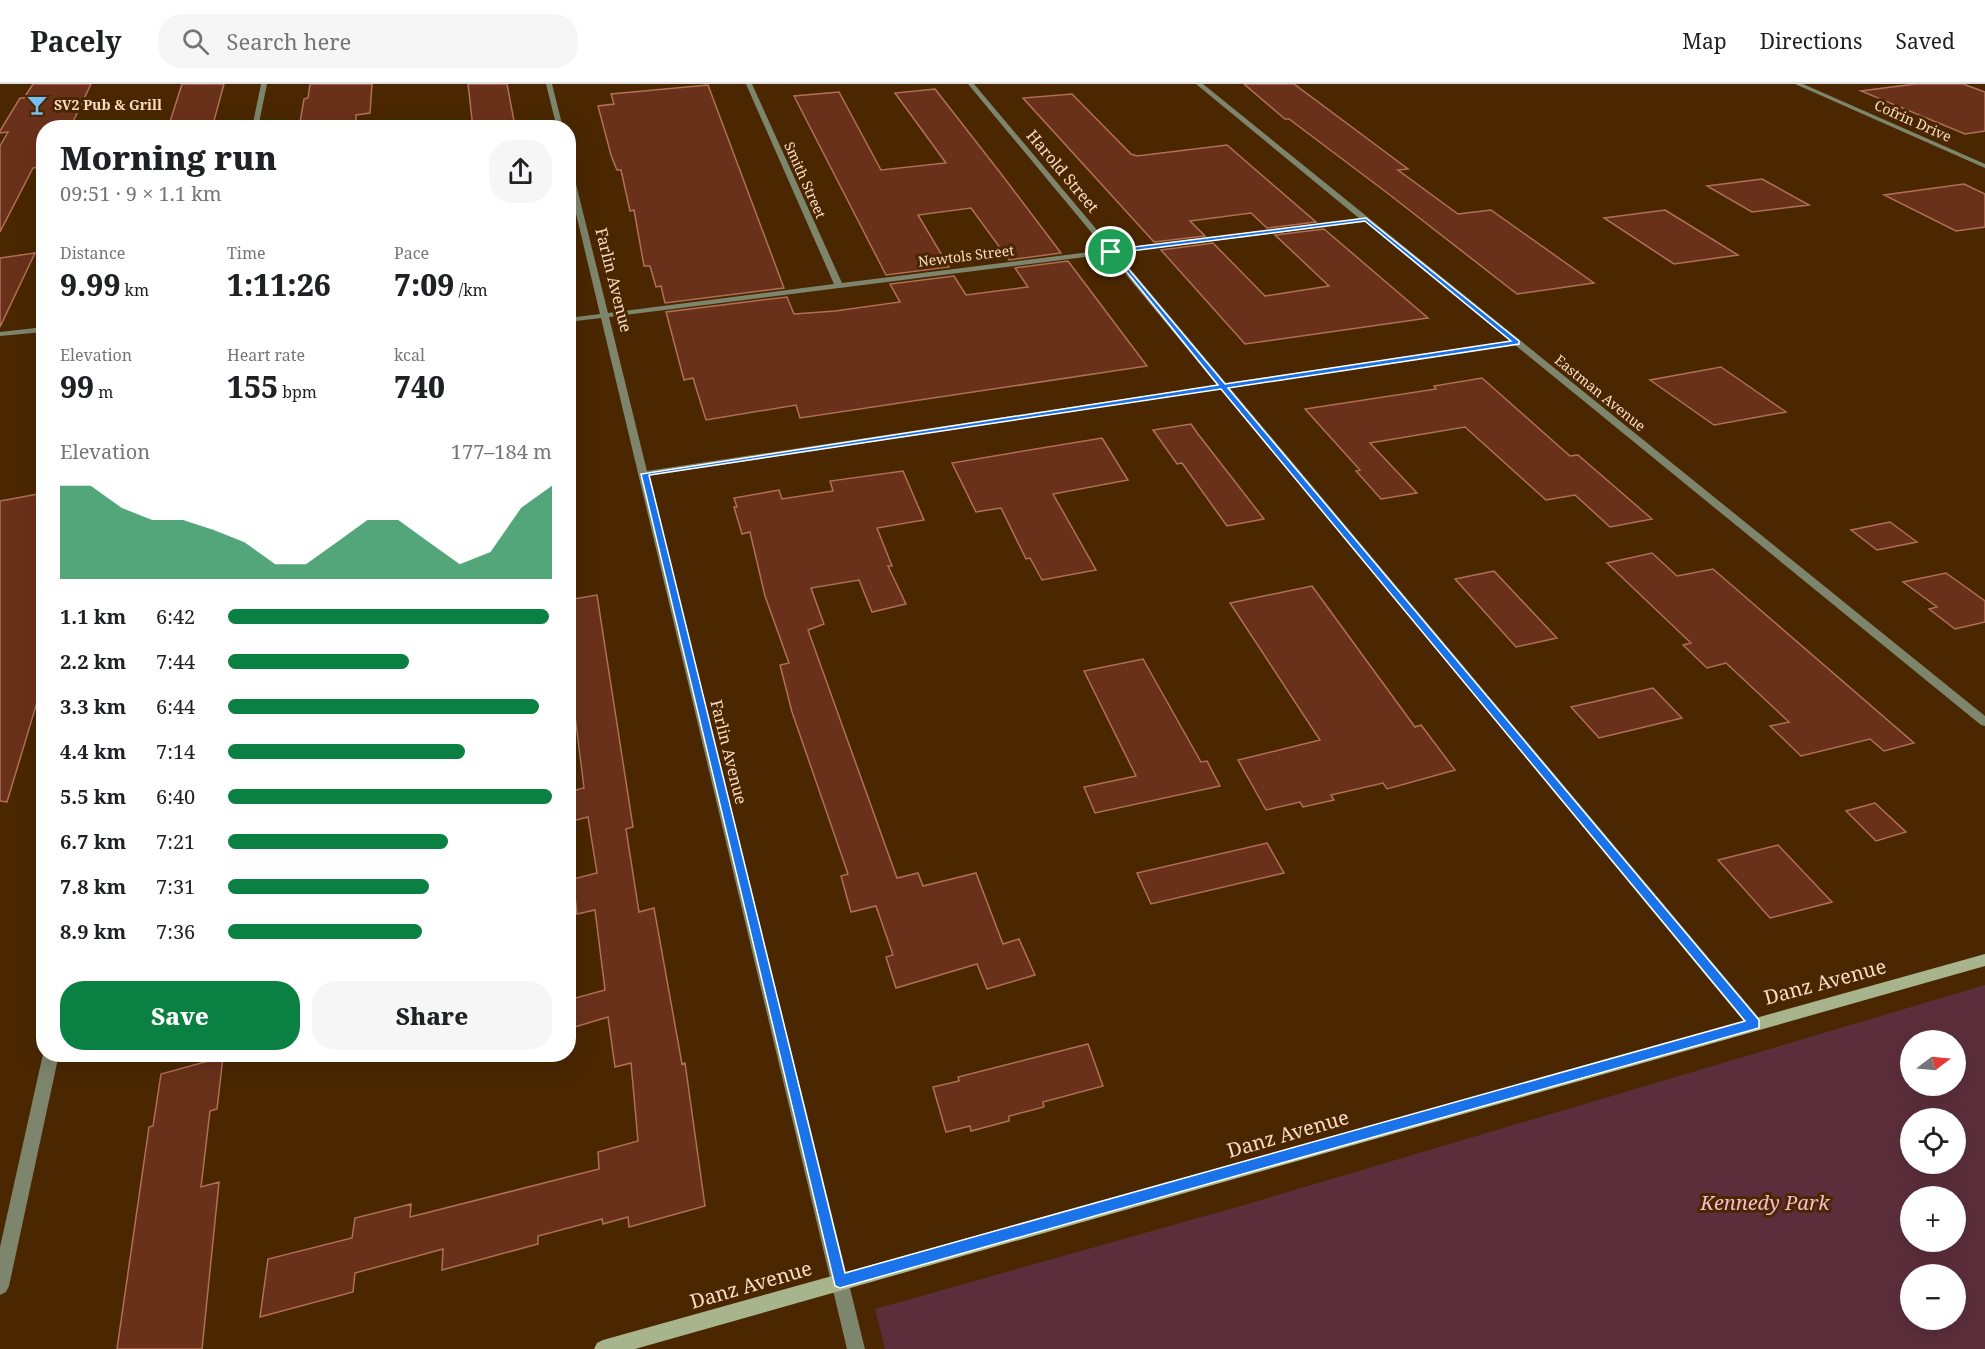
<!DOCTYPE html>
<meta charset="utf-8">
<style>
:root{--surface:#fff;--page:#f6f6f6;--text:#202124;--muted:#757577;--line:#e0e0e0;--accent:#0b8043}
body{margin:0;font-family:"Noto Serif",serif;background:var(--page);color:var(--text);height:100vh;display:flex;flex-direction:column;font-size:22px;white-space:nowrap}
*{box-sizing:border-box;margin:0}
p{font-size:20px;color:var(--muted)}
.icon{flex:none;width:33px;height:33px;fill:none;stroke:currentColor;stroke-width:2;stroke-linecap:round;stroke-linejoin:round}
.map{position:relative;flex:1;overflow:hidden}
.side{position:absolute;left:36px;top:36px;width:540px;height:942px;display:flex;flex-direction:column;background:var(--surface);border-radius:24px;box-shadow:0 6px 24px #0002}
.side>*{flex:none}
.needle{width:39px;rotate:74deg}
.buttons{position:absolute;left:1900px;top:946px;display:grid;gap:12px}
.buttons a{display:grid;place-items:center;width:66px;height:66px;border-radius:50%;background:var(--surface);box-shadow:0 6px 24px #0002;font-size:30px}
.pin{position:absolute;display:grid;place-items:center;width:51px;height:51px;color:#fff;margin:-26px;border:3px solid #fff;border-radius:50%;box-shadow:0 2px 6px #0007}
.round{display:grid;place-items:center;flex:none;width:63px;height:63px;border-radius:24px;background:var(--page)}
.overview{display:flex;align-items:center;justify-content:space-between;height:102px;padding:0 24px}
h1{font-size:33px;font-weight:800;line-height:45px}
.metrics{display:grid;grid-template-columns:repeat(3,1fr);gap:9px;height:102px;padding:6px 24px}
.metrics div{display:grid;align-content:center}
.metrics b{font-size:30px;font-weight:800}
.metrics small{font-size:16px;font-weight:400}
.metrics p{font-size:16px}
.chart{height:168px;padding:12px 24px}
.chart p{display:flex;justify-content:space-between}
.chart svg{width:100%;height:108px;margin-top:6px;fill:var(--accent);opacity:.7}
.button{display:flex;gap:12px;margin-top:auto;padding:12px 24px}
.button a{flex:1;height:69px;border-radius:24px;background:var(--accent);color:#fff;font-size:24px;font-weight:800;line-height:69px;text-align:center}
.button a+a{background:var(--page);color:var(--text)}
ul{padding:0 24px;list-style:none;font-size:20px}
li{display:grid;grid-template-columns:96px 72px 1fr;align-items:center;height:45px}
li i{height:15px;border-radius:8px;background:var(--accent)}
header{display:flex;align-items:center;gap:36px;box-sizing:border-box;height:84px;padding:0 30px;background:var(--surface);border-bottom:2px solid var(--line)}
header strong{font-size:28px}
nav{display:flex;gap:33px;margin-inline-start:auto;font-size:21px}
.search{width:420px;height:54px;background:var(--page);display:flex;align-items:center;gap:15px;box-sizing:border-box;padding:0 21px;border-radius:24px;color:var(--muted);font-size:22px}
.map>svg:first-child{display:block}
</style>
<header>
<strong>Pacely</strong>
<div class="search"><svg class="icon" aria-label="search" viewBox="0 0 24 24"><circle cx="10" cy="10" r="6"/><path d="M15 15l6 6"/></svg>Search here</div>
<nav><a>Map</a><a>Directions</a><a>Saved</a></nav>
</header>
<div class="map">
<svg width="1985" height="1265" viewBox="0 0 1985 1265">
<rect width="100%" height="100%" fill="#4a2701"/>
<path fill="#5c2e3c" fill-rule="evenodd" d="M1985,901V1265H885L875,1225L1251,1119ZM1911,957H1956V1002H1911ZM1911,1035H1956V1080H1911ZM1911,1113H1956V1158H1911ZM1911,1191H1956V1236H1911Z"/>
<path fill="#6a311a" stroke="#af7057" stroke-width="1.5" d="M33,0H91L70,44H44V83L33,84L0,148V62L8,48L0,49V47L20,14H24Z
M182,0H224L212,44H168Z
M310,0H372L370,29L356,31V44H299L304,15L308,14Z
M468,0H507L515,42L473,44Z
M1244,0H1294L1408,85L1398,86L1458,130L1491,126L1594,199L1517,210L1386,108L1289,35H1285Z
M1915,0H1963L1985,8V47L1965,50L1861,7Z
M708,1L784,204L665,219L661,202L656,203L650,182H644L634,126L630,127L621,86H617L611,71L598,22L614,20L611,10Z
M935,5L1002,91L1061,169L1009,176L971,124L918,131L949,183L886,191L794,12L839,8L881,86L946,79L895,9Z
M1072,10L1131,70L1137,72L1227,61L1316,138L1267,144L1251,129L1190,137L1205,152L1154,158L1023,14Z
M1762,95L1809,121L1752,128L1707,102Z
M1964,100L1985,110V143L1956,147L1884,111Z
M1665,126L1738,171L1674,180L1604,134Z
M1324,145L1428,234L1245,260L1161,166L1213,159L1265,212L1329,202L1275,151Z
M35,169L0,243V174Z
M1068,177L1147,282L800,334L796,321L706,336L693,294L684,296L666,228L787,213L794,230L835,227L900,218L890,200L954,192L966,211L1028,203L1015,184Z
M1721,283L1786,328L1714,341L1650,296Z
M1482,294L1570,372L1578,371L1652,435L1610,443L1575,411L1546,416L1465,343L1370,359L1417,409L1381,415L1356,387L1360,386L1305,325L1436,305L1434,302Z
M1191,340L1198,350L1264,435L1227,442L1182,379L1177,380L1153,346Z
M1102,354L1128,396L1053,410L1096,486L1042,496L1030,474L1026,475L1001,424L976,428L952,379Z
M903,387L924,436L877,444L892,482H888L906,520L872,528L859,496L811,504L824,540L808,546L897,794L918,789L923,802L976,789L1003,860L1019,855L1035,891L987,905L977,880L896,904L886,873L893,871L876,822L851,828L841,792L848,790L792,628L780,581L789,579L765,512L750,448L742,450L734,423H737L734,414L779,406L782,415L833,407L830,397Z
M44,409V595L7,718L0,717V417Z
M1890,438L1917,458L1877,466L1851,446Z
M1652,469L1677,492L1713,485L1914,659L1884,667L1870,655L1801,672L1770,642L1789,638L1726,579L1707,584L1683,561L1691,559L1607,479Z
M1494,487L1557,554L1516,563L1455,495Z
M1946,489L1985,517V538L1955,545L1929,525L1937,523L1903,498Z
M1312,502L1415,643L1421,641L1455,686L1387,705L1383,699L1331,711L1334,716L1303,723L1300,718L1266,726L1238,676L1320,656L1230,519Z
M597,511L633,743L626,745L639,828L654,824L682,980L685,979L705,1122L629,1143L628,1133L603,1140L602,1135L538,1152V1160L442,1186L443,1165L355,1189L353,1208L260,1233L268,1175L352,1154L355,1134L411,1120L410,1133L599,1085L598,1068L638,1057L631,979L615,983L608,933L568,945V916L605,906L595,826L577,830L573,795L597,789L588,733L568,738V708L584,704L568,575V516Z
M1143,575L1201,678L1207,677L1220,702L1095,729L1084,703L1136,692L1084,587Z
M1653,604L1682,634L1599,654L1571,623Z
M1875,719L1906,748L1876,757L1846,727Z
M1267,759L1284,789L1151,820L1137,789Z
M1778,761L1832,818L1770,834L1718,776Z
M1088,960L1103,1002L1043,1018L1044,1023L1009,1032V1037L971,1047L970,1042L946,1048L933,1003L959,997L958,993Z
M223,973L217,1025L210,1027L201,1103L219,1098L202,1265H117L149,1043L153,1042L161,990Z"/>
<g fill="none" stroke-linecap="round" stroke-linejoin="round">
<path fill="#7d856c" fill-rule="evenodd" d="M261,0H267L258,44H252Z
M546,0H552L563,44H557Z
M746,0H752L842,199L1106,166L968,0H974L1113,165L1360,135L1196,0H1203L1985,632V642L1981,641L1515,261L1230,304L1760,935L1763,940L1760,945L1755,947L1750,945L1221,305L649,392L865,1265H847L601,234L568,238V234L600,230L568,96V78L571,80L608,229L834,200ZM1365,138L1510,257L1226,299L1117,169ZM1109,170L1217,301L647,387L609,233Z
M1795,0H1803L1985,80V84Z
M44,243V248L0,252V248Z
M43,970H59L9,1202L6,1208L0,1211V1163Z"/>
<path fill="#a8b58c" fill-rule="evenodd" d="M1985,870V882L635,1265H594L597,1259L603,1256Z"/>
</g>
<path fill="#1a73e8" stroke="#fff" stroke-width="1.5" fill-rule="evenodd" d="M1366,134L1519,257V260L1228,304L1759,936V944L840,1204L835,1202L641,390L1218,301L1109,166ZM1365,137L1511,257L1225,300L1115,169ZM1221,305L1745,937L845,1189L649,391Z"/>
<defs>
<g id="bar-bare" transform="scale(1.62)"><path d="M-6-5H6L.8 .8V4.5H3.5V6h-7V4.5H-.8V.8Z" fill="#75c0f6" stroke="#4a2701" stroke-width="2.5" paint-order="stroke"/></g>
</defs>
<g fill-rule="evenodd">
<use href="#bar-bare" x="37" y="21"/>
</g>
<g text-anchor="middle" stroke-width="6" stroke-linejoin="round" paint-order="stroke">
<g font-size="14" font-weight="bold" fill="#f9dcc5" stroke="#4a2701" text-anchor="start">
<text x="54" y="26">SV2 Pub &amp; Grill</text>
</g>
<g font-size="14" fill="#f9dcc5" stroke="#4a2701">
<text transform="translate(1913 37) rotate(24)" y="5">Cofrin Drive</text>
<text transform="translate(805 96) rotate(66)" y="5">Smith Street</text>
<text transform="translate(966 172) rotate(-7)" y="5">Newtols Street</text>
<text transform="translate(1600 309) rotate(39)" y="5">Eastman Avenue</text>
</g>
<g font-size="16" fill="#f9dcc5" stroke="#4a2701">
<text transform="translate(1063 87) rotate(50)" y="6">Harold Street</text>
<text transform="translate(614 196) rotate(76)" y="6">Farlin Avenue</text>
<text transform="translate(729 668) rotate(76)" y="6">Farlin Avenue</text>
</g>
<g font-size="20" fill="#f9dcc5" stroke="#4a2701">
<text transform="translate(1825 898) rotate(-15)" y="7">Danz Avenue</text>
<text transform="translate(1288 1050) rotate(-16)" y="7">Danz Avenue</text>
<text transform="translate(751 1201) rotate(-16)" y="7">Danz Avenue</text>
</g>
<g font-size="20" font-style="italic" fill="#f5bccb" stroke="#4a2701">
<text x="1765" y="1126">Kennedy Park</text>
</g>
</g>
</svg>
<div class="buttons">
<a><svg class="needle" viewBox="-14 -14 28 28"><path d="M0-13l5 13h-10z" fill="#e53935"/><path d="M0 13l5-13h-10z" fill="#757577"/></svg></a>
<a><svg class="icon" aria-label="locate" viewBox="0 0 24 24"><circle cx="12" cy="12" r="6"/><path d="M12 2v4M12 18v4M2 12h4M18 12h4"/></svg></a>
<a>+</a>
<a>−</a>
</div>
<div class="pin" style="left:1111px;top:168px;background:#1e9e55"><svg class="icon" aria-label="arrive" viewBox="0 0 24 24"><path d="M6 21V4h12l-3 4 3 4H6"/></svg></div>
<section class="side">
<div class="overview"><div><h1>Morning run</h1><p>09:51 · 9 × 1.1 km</p></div><a class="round"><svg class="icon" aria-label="share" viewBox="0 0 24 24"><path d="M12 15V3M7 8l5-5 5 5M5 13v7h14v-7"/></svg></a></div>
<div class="metrics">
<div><p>Distance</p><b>9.99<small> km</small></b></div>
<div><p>Time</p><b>1:11:26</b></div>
<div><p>Pace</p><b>7:09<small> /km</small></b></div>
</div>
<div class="metrics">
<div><p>Elevation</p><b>99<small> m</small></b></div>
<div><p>Heart rate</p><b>155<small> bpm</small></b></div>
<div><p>kcal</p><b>740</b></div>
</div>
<div class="chart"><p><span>Elevation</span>177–184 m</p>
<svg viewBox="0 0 160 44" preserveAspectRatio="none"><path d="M0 44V6L10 6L20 15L30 20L40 20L50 24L60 29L70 38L80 38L90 29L100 20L110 20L120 29L130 38L140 33L150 15L160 6V44z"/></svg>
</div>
<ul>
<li><b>1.1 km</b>6:42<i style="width:99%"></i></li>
<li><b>2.2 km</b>7:44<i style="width:56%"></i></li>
<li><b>3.3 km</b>6:44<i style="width:96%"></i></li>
<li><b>4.4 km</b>7:14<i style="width:73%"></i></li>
<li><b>5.5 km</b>6:40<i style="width:100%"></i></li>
<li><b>6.7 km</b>7:21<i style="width:68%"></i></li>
<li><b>7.8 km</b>7:31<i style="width:62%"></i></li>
<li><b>8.9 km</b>7:36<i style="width:60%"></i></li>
</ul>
<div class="button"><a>Save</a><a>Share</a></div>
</section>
</div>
